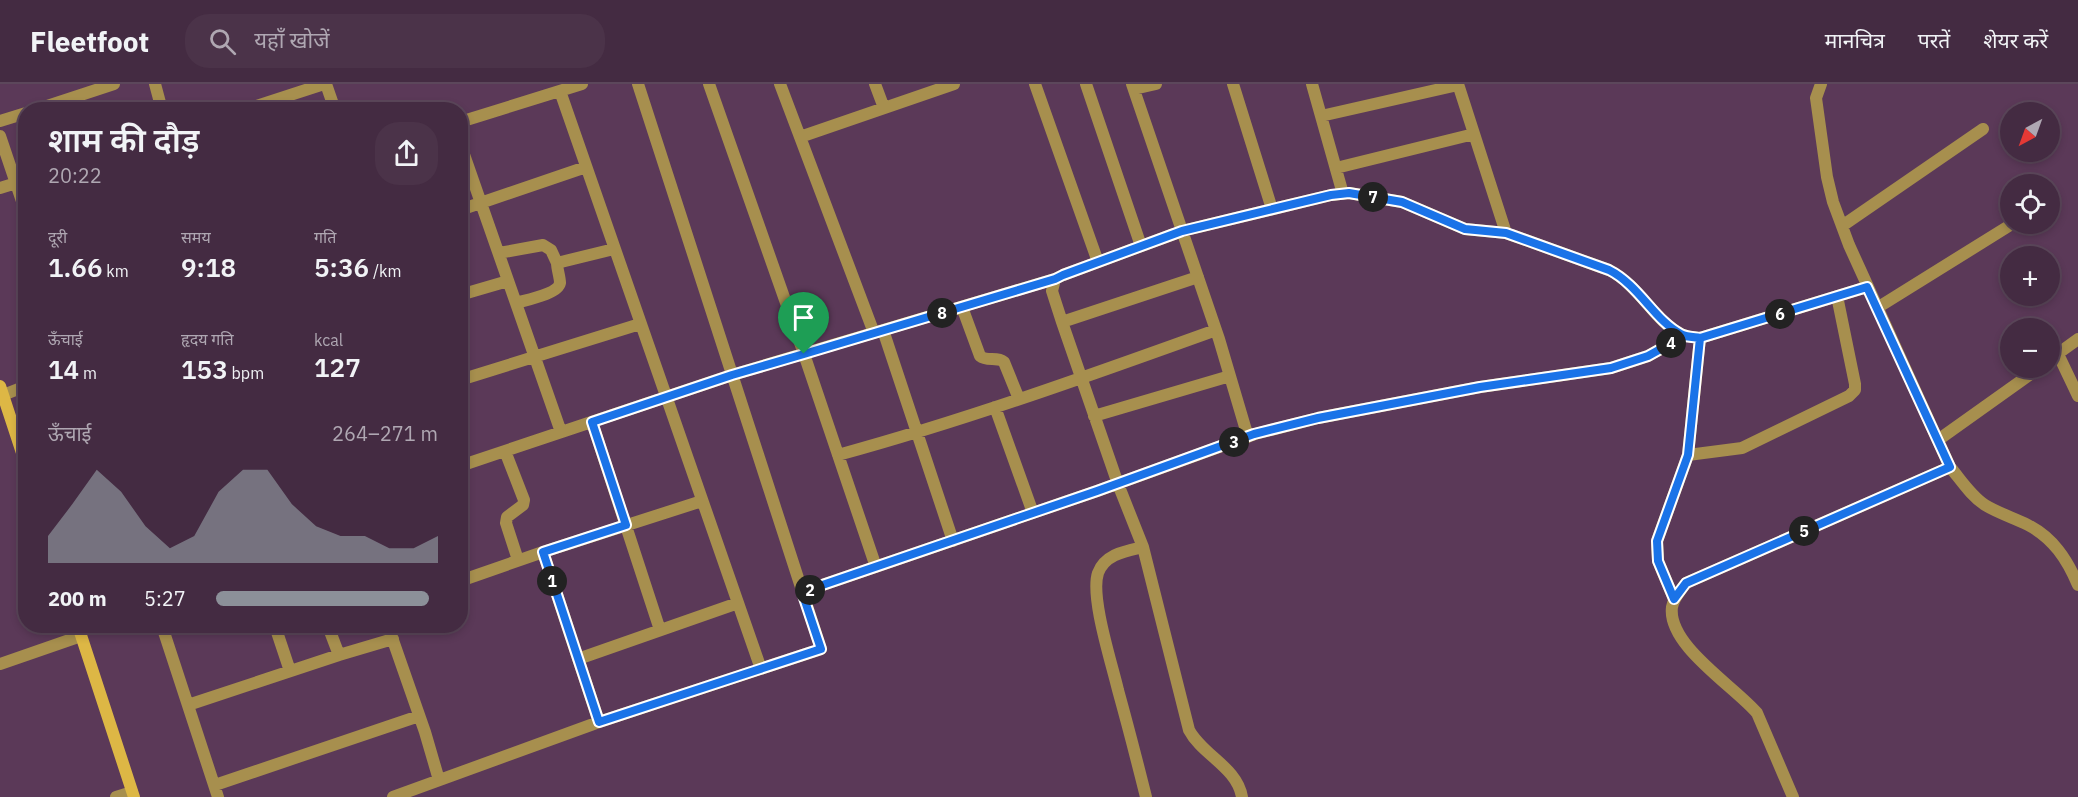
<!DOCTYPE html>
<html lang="hi">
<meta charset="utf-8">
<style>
:root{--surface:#442b42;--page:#4b3349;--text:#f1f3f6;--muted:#afa7b2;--line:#5c475b;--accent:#8c9099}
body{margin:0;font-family:"IBM Plex Sans","Noto Sans Devanagari",sans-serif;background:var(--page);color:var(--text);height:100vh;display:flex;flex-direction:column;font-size:22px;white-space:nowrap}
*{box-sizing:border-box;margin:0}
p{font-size:20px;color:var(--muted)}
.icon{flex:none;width:33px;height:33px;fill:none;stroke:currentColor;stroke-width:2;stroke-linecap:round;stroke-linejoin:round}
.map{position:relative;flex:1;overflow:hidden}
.sheet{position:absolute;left:18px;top:18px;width:450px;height:531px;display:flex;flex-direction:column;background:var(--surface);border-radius:24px;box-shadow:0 3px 9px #0003,0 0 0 2px var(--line)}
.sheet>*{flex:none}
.needle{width:39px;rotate:221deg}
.tools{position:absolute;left:2000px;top:18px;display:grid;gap:12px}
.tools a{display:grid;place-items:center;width:60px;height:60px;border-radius:50%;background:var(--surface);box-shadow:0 3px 9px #0003,0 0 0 2px var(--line);font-size:30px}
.pin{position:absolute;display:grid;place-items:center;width:51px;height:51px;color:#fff;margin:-62px -26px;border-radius:50% 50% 50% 0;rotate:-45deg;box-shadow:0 0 6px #0007}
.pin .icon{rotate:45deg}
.km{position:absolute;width:30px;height:30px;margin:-15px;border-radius:50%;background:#222;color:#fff;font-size:16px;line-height:30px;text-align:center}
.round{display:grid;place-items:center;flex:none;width:63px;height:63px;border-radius:24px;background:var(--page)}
.summary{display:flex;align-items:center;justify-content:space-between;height:102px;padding:0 30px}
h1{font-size:33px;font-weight:600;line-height:45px}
.figures{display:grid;grid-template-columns:repeat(3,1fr);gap:9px;height:102px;padding:6px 30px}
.figures div{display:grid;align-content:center}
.figures b{font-size:26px;font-weight:600}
.figures small{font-size:16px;font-weight:400}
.figures p{font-size:16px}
.chart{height:168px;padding:12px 30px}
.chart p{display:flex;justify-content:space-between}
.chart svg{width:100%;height:108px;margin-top:6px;fill:var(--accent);opacity:.7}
ul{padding:0 30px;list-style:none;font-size:20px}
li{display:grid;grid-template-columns:96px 72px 1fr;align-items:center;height:45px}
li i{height:15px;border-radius:8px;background:var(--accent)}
header{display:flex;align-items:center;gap:36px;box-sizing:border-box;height:84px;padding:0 30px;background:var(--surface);border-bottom:2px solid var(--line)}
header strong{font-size:28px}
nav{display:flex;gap:33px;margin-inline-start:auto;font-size:21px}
.search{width:420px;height:54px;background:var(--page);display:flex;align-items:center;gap:15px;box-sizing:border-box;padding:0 21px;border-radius:24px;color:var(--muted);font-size:22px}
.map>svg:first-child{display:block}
</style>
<header>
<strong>Fleetfoot</strong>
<div class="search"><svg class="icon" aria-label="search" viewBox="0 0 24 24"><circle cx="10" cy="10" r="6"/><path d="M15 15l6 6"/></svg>यहाँ खोजें</div>
<nav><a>मानचित्र</a><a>परतें</a><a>शेयर करें</a></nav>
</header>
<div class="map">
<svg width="2078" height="713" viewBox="0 0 2078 713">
<rect width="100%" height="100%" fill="#5b3958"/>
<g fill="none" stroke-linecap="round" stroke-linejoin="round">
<path stroke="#a78f4e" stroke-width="12" d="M155,0L162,26
M326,0L335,26
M709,0L804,270L876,483
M780,0L874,249
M875,0L884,24
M1035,0L1098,178
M1086,0L1141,162
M1132,0L1219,255L1248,353
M1233,0L1272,125
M1312,0L1343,110
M1458,0L1506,149
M1821,0L1816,14L1827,93L1833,118L1849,161L1950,383C1961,396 1971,412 1985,421C1998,429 2014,434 2028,441C2053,454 2067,475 2078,501
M1134,5L1156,0
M560,7L761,585
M35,26L114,0
M244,26L324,0
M1321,32L1458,1
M0,37L26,29
M460,38L582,0
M0,52L26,129
M800,53L954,0
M460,59L561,348
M1336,84L1474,50
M0,104L26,96
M460,126L586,83
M1842,142L1983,45
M499,169L543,161L551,166L557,179
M460,211L508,197
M516,219C526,216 558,210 560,199C560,193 557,185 557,179L614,165
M962,223L980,272C987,278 997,272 1004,278L1019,315
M1877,224L2012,140
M1062,238L1198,193
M883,246L953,457
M2058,270L2078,312
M2049,276L2078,255
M460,296L640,240
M3,311L26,302
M995,323L1033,429
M1094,332L1230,292
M592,338L660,546
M1938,356L2039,284
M505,367L524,416L523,421L507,433L506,439L518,476
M838,371C966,336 1091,291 1216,246
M1688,371L1742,364L1849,312L1855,306V300L1837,212
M460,382L732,291L1055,195
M1143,463C1126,467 1105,470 1098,489C1090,513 1112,580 1118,606C1128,642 1137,677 1146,713
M543,468L599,638
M460,497L543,468L702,417
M802,508L1097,407L1255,350L1318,334L1480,303L1611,284L1648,272L1684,252
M1674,515L1658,477L1657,457L1688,371L1700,254
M162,542L218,713
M275,542L290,587
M328,542L339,571
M388,542L425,648L439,696
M578,575L738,519
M0,580L81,552
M188,621L339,571L393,555
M215,701L419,632
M116,713L132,708
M393,713L599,638L821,565L638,0
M1242,713C1237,683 1202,671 1189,646L1143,463L1118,400L1062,238L1052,207L1055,195L1063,191L1182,147L1331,111L1349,109L1402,118L1465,145L1506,149L1609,186C1639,201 1655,238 1681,250C1687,253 1694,253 1700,254L1867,203
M1793,713L1757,629C1734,602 1667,561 1672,523C1674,513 1681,506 1686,499L1950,383"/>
<path stroke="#ddb745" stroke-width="12" d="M0,302L26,381
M78,542L134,713"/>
</g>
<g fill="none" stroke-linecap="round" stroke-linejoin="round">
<g stroke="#fff" stroke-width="12">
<path id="route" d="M804,270L732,291L592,338L626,441L543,468L599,638L821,565L802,508L1097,407L1254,350L1318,334L1480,303L1611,284L1648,272L1684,252L1700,254L1688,371L1657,457L1658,477L1674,515L1686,499L1950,383L1867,203L1700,254C1694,253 1687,253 1681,250C1655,237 1639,201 1609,186L1506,149L1465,145L1402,118L1349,109L1331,111L1182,147L1063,191L1055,195L804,270"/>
</g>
<use href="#route" stroke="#1a73e8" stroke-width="8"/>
</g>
</svg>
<div class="tools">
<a><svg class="needle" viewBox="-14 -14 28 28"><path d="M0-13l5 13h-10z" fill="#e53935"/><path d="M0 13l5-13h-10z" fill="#afa7b2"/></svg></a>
<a><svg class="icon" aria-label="locate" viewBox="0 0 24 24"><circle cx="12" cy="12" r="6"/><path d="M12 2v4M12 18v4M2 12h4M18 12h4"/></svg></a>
<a>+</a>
<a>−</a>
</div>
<div class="pin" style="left:804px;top:270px;background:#1e9e55"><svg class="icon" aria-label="arrive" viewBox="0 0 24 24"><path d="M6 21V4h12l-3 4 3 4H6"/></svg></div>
<b class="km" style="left:552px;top:497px">1</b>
<b class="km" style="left:810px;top:506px">2</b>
<b class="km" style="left:1234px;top:358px">3</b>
<b class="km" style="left:1671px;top:259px">4</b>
<b class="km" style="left:1804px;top:447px">5</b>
<b class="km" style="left:1780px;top:230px">6</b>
<b class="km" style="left:1373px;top:113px">7</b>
<b class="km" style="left:942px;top:229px">8</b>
<section class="sheet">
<div class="summary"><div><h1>शाम की दौड़</h1><p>20:22</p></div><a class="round"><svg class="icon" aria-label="share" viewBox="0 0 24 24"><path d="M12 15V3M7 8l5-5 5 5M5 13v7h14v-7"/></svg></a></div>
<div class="figures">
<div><p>दूरी</p><b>1.66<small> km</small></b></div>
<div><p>समय</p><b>9:18</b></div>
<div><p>गति</p><b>5:36<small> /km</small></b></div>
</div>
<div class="figures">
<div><p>ऊँचाई</p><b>14<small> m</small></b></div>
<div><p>हृदय गति</p><b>153<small> bpm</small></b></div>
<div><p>kcal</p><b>127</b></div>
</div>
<div class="chart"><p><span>ऊँचाई</span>264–271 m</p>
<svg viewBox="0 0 160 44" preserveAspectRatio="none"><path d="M0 44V33L10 20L20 6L30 15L40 29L50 38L60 33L70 15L80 6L90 6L100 20L110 29L120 33L130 33L140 38L150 38L160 33V44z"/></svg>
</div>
<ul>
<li><b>200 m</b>5:27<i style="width:96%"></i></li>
</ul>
</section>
</div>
